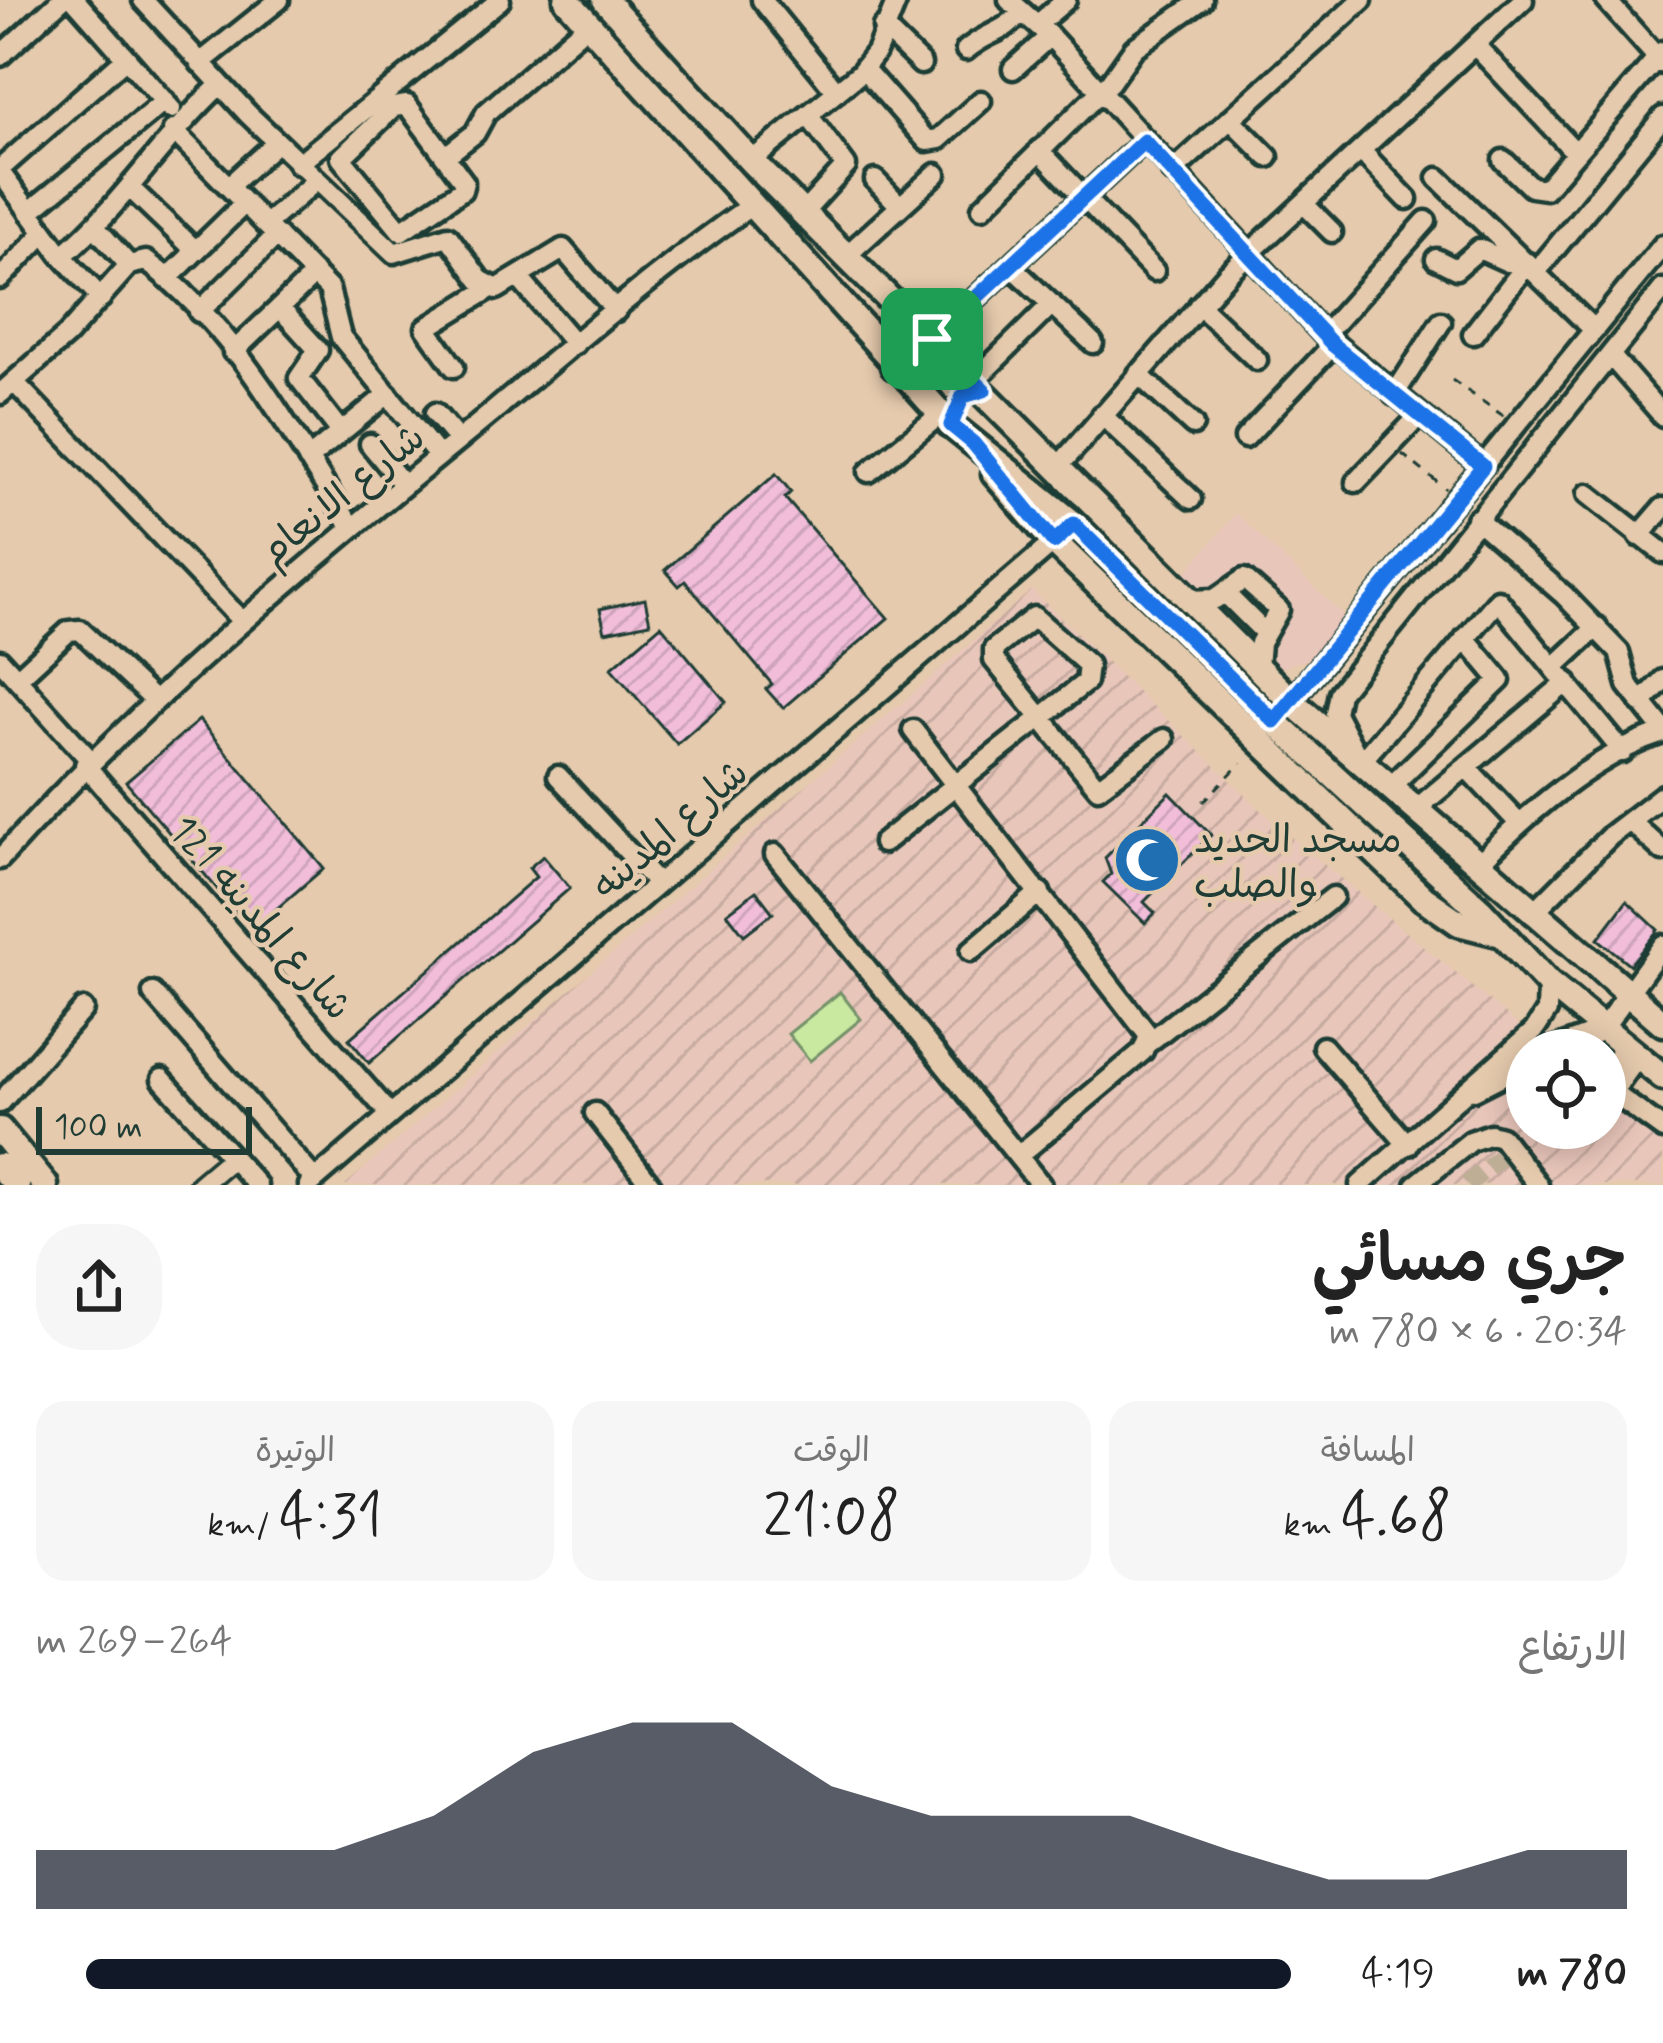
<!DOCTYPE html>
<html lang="ar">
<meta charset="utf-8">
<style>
:root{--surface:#fff;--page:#f6f6f6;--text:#222;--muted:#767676;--accent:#111827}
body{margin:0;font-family:Mynerve,"Playpen Sans Arabic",sans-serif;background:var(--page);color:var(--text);direction:rtl;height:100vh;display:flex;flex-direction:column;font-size:45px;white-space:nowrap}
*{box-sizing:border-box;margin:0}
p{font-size:39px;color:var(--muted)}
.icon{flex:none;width:66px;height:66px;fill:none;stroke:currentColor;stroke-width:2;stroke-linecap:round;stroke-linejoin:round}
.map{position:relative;height:1185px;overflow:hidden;direction:ltr}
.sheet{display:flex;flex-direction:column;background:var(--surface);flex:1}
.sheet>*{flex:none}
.fabs{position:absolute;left:1506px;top:1029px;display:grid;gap:24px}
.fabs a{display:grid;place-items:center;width:120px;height:120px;border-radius:50%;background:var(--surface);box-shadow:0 6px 30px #0003;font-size:60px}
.scale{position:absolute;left:36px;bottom:30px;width:216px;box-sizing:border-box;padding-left:12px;border:6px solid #1f3d34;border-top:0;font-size:33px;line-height:42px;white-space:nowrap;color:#1f3d34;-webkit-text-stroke:9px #e5caad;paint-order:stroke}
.pin{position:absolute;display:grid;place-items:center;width:102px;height:102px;color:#fff;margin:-51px;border-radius:24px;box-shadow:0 6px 18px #0006}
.round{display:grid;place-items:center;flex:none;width:126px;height:126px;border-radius:48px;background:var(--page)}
.head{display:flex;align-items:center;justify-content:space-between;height:204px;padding:0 36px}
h1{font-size:66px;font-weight:600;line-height:90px}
.figures{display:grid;grid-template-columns:repeat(3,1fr);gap:18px;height:204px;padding:12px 36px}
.figures div{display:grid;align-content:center;border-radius:30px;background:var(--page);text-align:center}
.figures b{font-size:60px;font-weight:600}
.figures small{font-size:33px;font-weight:400}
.figures p{font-size:33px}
.chart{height:336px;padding:24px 36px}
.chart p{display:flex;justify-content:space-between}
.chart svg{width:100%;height:216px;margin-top:12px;fill:var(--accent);opacity:.7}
ul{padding:0 36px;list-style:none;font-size:39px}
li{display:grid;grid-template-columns:192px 144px 1fr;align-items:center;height:90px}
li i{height:30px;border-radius:15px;background:var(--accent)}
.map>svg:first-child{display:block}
</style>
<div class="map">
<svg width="1663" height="1185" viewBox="0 0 1663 1185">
<defs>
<pattern id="industrial-furrows" width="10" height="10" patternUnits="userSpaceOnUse" patternTransform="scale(3)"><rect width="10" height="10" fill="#e9c6ba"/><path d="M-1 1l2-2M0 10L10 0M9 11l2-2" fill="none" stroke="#c7aba0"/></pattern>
<pattern id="building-hatch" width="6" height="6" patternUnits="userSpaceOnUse" patternTransform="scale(3)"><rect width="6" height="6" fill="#f1bdd9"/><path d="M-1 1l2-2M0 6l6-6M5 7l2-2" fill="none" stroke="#cea3bb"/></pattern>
</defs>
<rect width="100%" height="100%" fill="#e5caad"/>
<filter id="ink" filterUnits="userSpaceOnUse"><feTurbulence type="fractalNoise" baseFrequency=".00833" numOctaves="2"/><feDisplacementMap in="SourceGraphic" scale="24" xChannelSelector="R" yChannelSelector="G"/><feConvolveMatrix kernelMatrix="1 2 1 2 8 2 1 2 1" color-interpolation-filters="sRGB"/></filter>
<g filter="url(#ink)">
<path fill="#e9c6ba" d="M1236,513L1347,619L1311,658L1278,669L1182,577Z"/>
<path fill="url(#industrial-furrows)" d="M1032,590L1281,829L1515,1022L1538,1050H1527V1128H1605V1102L1663,1145V1185H345Z"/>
<path fill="#c9e8a0" stroke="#74926a" stroke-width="3" d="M840,992L861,1019L810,1061L788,1034Z"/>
<path fill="url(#building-hatch)" stroke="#1f3d34" stroke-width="3" d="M776,474L791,492L785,498L888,618L783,708L766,689L772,684L685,581L679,586L665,570Z
M645,599L650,623L605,632L600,609Z
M661,625L726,702L677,744L611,668Z
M199,720L324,868L252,930L126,782Z
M1170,793L1211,835L1144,902L1155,913L1145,923L1103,882L1111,874L1105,858Z
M543,856L570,888L369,1063L349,1039L536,877L529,868Z
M756,891L773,913L744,935L727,913Z
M1627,901L1658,930L1630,965L1598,939Z"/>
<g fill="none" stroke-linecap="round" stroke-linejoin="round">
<path stroke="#bdae95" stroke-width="18" stroke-dasharray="18 9" stroke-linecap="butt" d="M1467,1185L1510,1149"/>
<g stroke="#1f3d34" stroke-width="27">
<path id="minor" d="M75,0L171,109
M143,0L248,114L394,253L448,236L480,280L497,289L563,249L616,311
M762,0L837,92
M1009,0L1050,36L1324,335L1483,466
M1606,0L1663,64
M1038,24L1066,0
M883,27L921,64
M1475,45L1575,152
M966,50C987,32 1000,35 1023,12
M0,56L61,0
M200,63L279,0
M864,69L927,141L939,139L981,101
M1013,69L1050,36
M407,105L464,182L462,190L401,231L341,158L394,107Z
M1230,119L1268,157
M173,130L329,289L341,337L438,456
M1039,150L1154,271
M1362,152L1407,199
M447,155L475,133L486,113L588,24
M1503,160L1531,187L1545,189L1663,51
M751,161L860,73L876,52L897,0
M298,164L500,0
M0,169L126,58
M0,172L62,256L101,298
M1172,172L1362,0
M1438,178L1594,330
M875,180L900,206
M229,186L277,142
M129,187L196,251
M1305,205L1332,232
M982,208L1110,82L1134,48L1202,0
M29,212L165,101
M804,212L846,166L808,115
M266,224L316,181
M96,228L129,265
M847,255L936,174
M62,256C122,206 162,139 220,85
M1436,259L1456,269L1479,249L1508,262L1528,263
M1013,268L1093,343
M1536,272L1663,117
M518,277L575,344
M0,279L44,233
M167,279L245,203
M1199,305L1257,360
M280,308L318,350L299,378L341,432
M199,312L277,235
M1473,334L1528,263
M1324,335L1426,221
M932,339L1144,141
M233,352L315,274
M1610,355L1663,416
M454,367L426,328L491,288
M1138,374L1193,425
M974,381L1052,304
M15,383L240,619
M0,394L67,335L129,265L146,261C236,327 293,437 352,528
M1394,395L1441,322
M435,413L458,440
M1102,415L1191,499
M1245,438L1333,345
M370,444L404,485
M308,459L388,394
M1059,466L1228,273L1523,0
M869,472L941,414
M1356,482L1420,415
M1588,494L1663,553
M1476,519L1564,595L1619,652L1628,685L1663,729
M1639,536L1663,508
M1225,593L1265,633
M1191,600L1215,599L1244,579L1279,610L1260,643L1258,667
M0,660L90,760
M1554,667L1597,627
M17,679L69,631L80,630L153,699
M1641,703L1663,680
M1283,711L1663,245
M913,730L1149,1036L1143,1051L1018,1156
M1356,754L1335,713L1339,693L1663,289
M1361,762L1498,600L1623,752
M85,765L388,1112
M1466,767L1519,823
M558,776L657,883
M1390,787L1500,680L1465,638
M1415,810L1567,682
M1631,822L1663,851
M883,843C950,789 1018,736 1086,682L1088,665L1034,617L994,649V660L1098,788L1164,739
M775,854L1041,1185
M0,859C142,701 301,569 465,435C558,358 649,276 749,207
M1477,865C1527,814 1593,755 1663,733
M1532,914L1611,835L1663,795
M971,951L1040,892
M153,993L315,1180
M1148,1043L1333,897
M1323,1047L1408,1145
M1550,1050L1601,1031L1663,945
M1605,1074L1623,1048
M162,1079L257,1185
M1605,1087L1663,1129
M1474,1090L1527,1063
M1612,1093L1637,1058
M0,1103L83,1009
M595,1113L651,1185
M200,1185L232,1158
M309,1185L1062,535
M1360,1185L1534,1031L1547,1011L1548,983
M1416,1185L1471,1141L1490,1134L1501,1137L1538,1185"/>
</g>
<g stroke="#1f3d34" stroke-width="33">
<path id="major" d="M567,0L951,425L1074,524L1274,721L1480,910L1548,983L1663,1077
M605,0L751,161L1291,701L1663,1023
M894,366L932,339
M995,474L1054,542L1423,898L1459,923L1502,934
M0,1130L45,1185
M0,1166L17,1185"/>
</g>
<path stroke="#1f3d34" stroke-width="3" stroke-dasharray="9 9" stroke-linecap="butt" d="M1452,380L1505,417
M1402,454L1446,489
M1203,802L1241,763"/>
<use href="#minor" stroke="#e5caad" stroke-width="18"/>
<use href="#major" stroke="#e5caad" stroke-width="24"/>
</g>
</g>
<g fill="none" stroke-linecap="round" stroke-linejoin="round" filter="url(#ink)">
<g stroke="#fff" stroke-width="24">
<path id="route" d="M1144,141L1333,345L1483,466L1274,721L1074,524L1054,542L973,443L951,425L963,396L984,390L932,339Z"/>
</g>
<use href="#route" stroke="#1a73e8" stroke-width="15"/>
</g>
<defs>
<g id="mosque-disc" transform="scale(3.45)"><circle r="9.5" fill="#1f6fb2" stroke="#e5caad"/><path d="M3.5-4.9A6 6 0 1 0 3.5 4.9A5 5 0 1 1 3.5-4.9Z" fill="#fff"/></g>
</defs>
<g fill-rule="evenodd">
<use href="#mosque-disc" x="1147" y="860"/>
</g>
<g text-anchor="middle" stroke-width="9" stroke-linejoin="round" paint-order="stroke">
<g font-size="39" fill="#1f3d34" stroke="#e5caad">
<text transform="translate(341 493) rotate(-39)" y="14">شارع الانعام</text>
<text transform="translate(669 828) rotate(-41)" y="14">شارع المدينه</text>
<text transform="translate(262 917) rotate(49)" y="14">شارع المدينه 121</text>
</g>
<g font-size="39" fill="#1f3d34" stroke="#e5caad" text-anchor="start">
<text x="1194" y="852">مسجد الحديد<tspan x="1194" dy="45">والصلب</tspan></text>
</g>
</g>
</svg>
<div class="fabs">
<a><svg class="icon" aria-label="locate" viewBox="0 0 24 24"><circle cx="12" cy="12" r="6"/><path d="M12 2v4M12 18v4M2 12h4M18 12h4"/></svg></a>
</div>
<div class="scale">100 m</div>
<div class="pin" style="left:932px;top:339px;background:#1e9e55"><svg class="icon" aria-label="arrive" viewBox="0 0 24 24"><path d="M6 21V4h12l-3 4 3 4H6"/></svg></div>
</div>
<section class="sheet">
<div class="head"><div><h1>جري مسائي</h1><p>20:34 · 6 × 780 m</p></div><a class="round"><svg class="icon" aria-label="share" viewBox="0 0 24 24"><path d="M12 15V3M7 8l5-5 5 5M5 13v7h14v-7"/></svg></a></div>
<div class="figures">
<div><p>المسافة</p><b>4.68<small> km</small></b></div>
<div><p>الوقت</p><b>21:08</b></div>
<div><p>الوتيرة</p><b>4:31<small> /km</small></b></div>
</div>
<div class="chart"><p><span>الارتفاع</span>264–269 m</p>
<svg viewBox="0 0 160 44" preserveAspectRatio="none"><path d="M0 44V32L10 32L20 32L30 32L40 25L50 12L60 6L70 6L80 19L90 25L100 25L110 25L120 32L130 38L140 38L150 32L160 32V44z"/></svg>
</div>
<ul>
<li><b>780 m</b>4:19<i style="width:96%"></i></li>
</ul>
</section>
